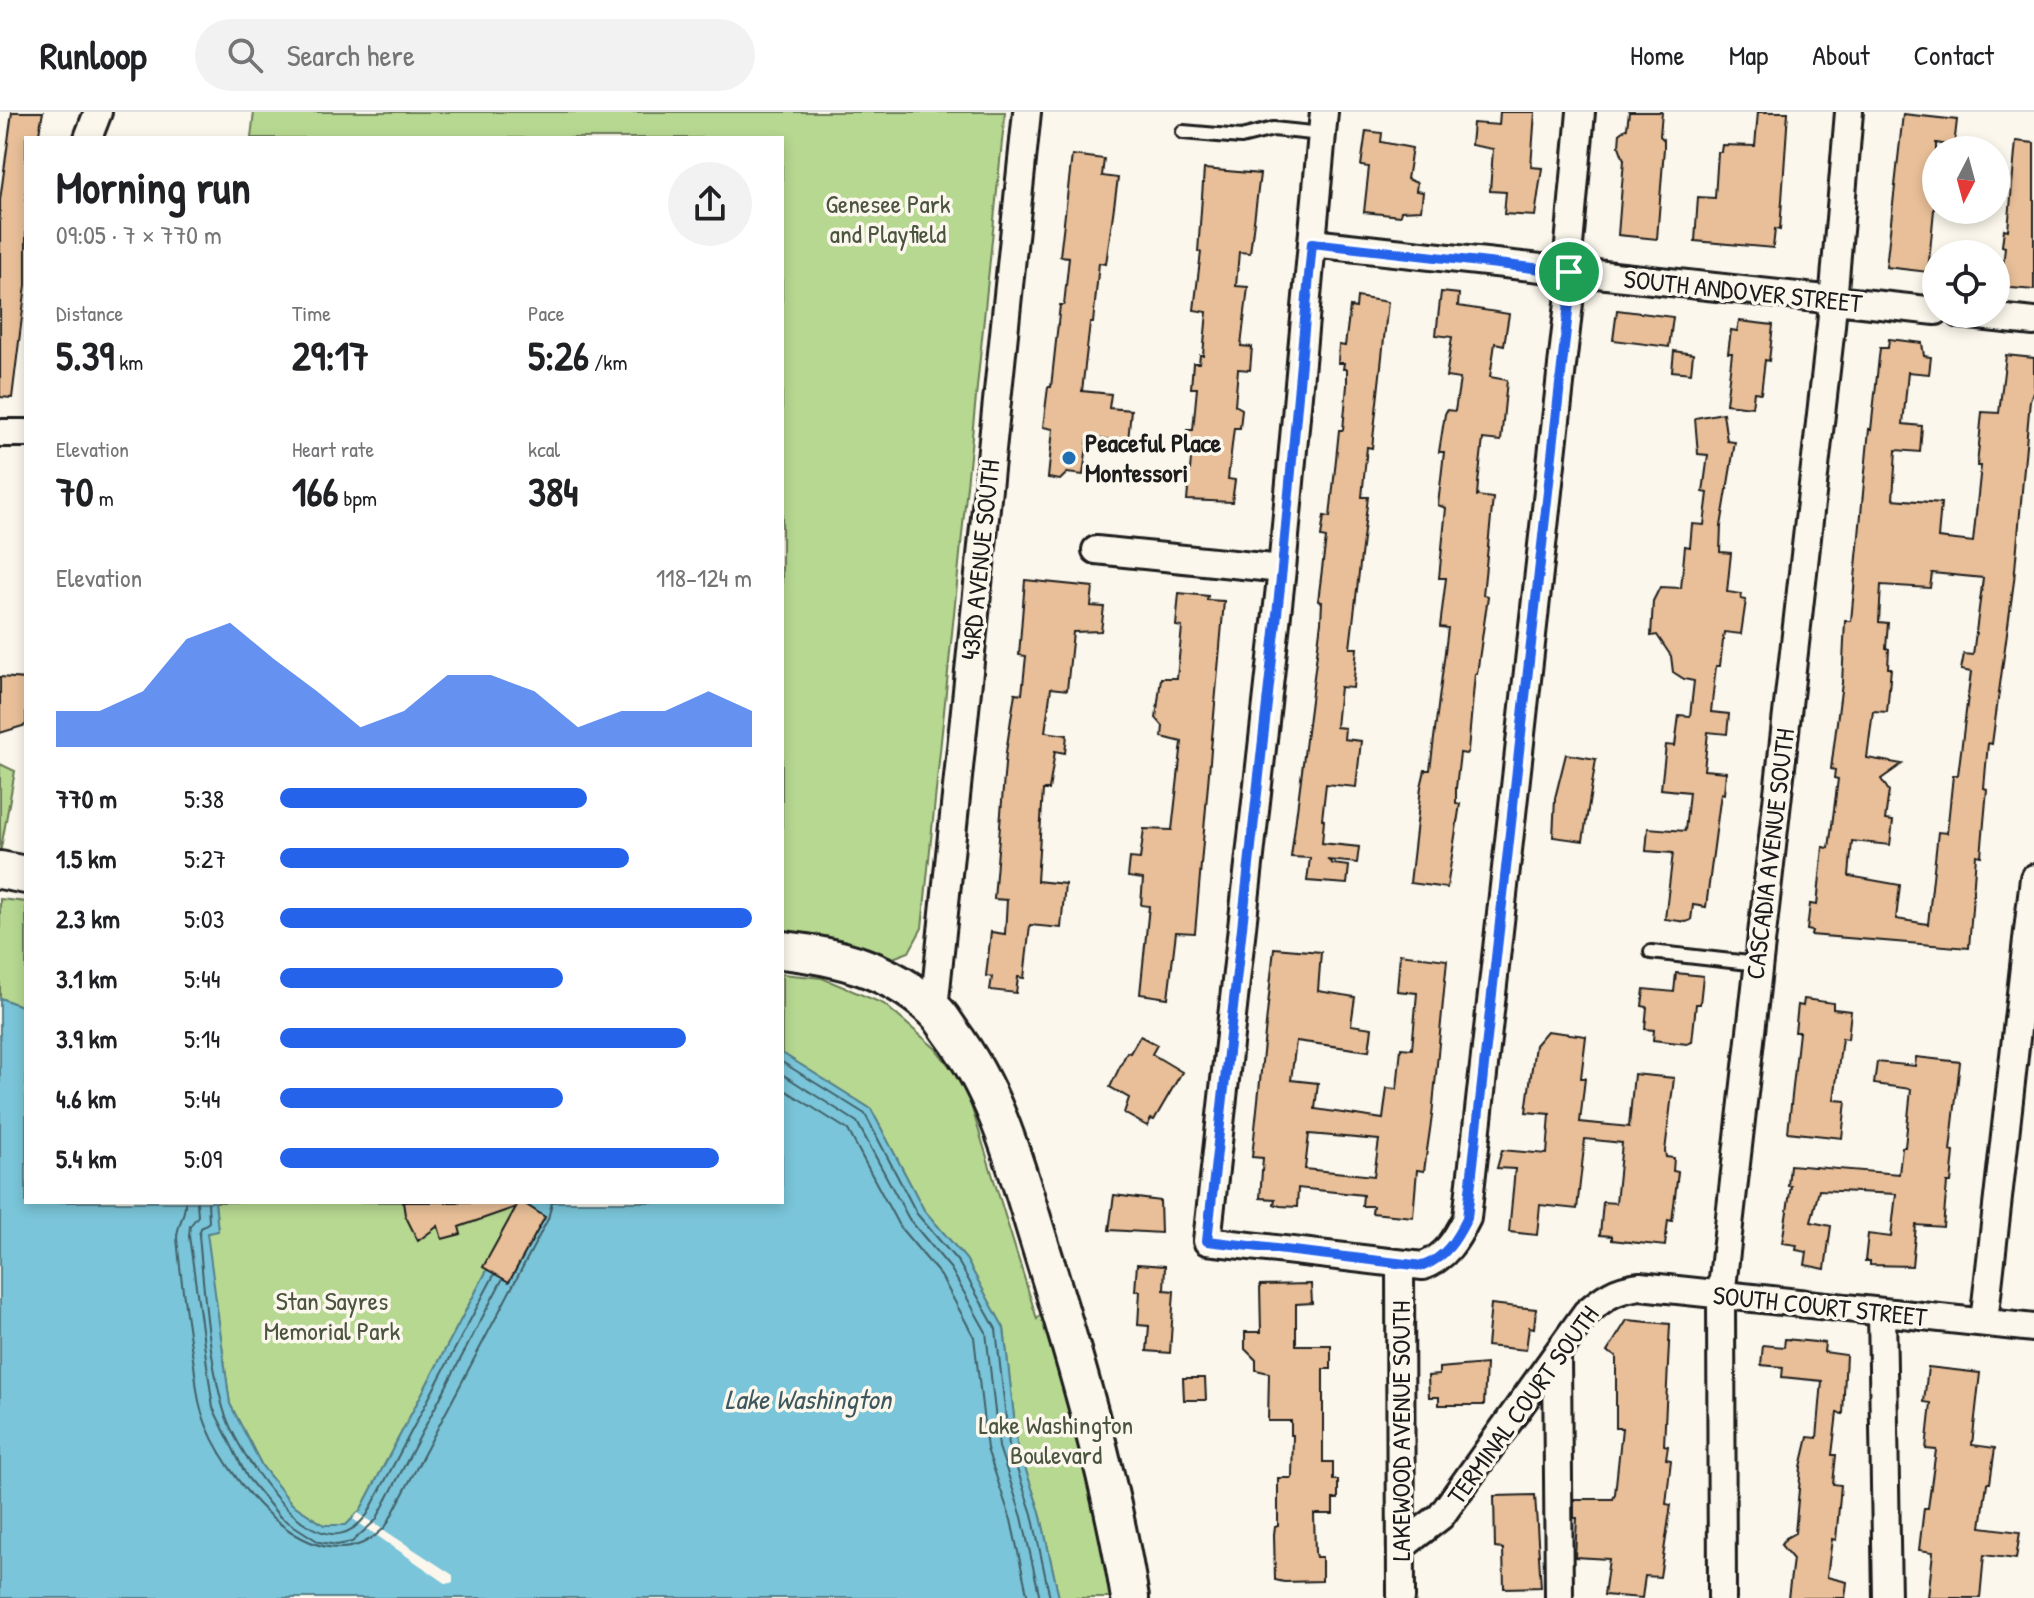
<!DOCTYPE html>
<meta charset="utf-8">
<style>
:root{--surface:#fff;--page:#f2f2f2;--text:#202124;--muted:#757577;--line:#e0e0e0;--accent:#2563eb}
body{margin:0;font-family:"Patrick Hand",sans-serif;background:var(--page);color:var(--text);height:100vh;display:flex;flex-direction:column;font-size:30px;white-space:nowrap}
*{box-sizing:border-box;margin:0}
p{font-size:26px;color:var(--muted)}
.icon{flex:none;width:44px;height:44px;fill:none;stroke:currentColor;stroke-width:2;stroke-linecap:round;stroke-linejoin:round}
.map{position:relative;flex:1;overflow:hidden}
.drawer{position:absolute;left:24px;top:24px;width:760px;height:1068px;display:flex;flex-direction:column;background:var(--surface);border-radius:0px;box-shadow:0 4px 12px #0003}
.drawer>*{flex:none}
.needle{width:52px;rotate:186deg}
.fabs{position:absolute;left:1922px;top:24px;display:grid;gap:16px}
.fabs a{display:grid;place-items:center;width:88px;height:88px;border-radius:50%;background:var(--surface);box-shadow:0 4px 12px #0003;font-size:40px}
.pin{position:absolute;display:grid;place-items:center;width:68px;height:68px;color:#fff;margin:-34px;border:4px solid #fff;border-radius:50%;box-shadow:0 2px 8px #0007}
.round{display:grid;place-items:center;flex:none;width:84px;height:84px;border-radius:42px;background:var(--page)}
.summary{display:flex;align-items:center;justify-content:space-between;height:136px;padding:0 32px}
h1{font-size:44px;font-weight:700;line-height:60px}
.stats{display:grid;grid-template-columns:repeat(3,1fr);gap:12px;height:136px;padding:8px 32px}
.stats div{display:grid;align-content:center}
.stats b{font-size:40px;font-weight:700}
.stats small{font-size:22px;font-weight:400}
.stats p{font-size:22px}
.chart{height:224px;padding:16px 32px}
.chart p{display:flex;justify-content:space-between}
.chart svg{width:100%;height:144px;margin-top:8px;fill:var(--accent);opacity:.7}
ul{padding:0 32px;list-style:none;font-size:26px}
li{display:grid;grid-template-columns:128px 96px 1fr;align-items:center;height:60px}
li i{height:20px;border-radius:10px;background:var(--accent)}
header{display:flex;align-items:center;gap:48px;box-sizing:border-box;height:112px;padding:0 40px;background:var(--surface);border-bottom:2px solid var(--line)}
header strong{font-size:38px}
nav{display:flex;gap:44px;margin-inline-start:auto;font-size:28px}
.search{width:560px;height:72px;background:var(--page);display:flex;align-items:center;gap:20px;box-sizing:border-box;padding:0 28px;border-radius:44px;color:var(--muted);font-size:30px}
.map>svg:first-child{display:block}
</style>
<header>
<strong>Runloop</strong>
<div class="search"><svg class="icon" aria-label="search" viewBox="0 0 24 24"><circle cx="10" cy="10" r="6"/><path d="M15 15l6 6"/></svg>Search here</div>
<nav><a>Home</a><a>Map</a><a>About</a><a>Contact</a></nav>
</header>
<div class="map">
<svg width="2034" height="1486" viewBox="0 0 2034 1486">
<rect width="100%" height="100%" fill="#fbf7ec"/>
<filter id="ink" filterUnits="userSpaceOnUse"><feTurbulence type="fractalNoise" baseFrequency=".0125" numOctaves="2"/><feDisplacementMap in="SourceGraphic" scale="16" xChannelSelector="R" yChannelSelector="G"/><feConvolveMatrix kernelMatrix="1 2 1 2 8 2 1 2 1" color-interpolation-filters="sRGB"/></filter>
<g filter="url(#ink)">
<path fill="#b6d891" stroke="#697a56" stroke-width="2" d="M254,0H1005L922,816L909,840L893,846L843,828L782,822V26H251Z
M0,652L15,659L1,736H0Z
M0,787L26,790V896L0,886Z
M782,862L822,866L884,892L935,936L965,974L1037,1207L1056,1182L1130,1486H1059L1040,1400L1017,1332L1004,1216L966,1147L924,1098L871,997L782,941Z
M215,1090H523L360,1399L346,1413H324L292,1392L262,1354L230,1292L206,1121L218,1119Z"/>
<path fill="#7ac5d9" stroke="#54818d" stroke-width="2" d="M0,886L26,896V1090H215L218,1119L207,1121L230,1292L262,1354L292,1392L324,1413H346L360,1399L523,1090H782V941L871,997L924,1098L966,1147L1004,1216L1017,1332L1040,1400L1059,1486H0Z"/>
<path fill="#fbf7ec" d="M358,1401L453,1463V1470L447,1472L353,1407Z"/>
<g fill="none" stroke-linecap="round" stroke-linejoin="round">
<path stroke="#426068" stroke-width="2" d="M782,950L865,1002L917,1102L959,1151L996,1217L1009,1333L1032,1402L1050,1486
M782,962L857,1010L909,1107L951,1157L986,1220L999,1335L1022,1405L1040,1486
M782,976L848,1018L899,1114L941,1164L974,1225L987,1337L1011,1408L1028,1486
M185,1090C186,1103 177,1112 177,1126C181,1168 187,1211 194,1253C196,1268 197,1286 202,1301C221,1364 318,1486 386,1414L548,1107L552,1090
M197,1090L198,1104L190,1114L189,1124L213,1296L247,1365L280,1405L319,1430L337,1433L352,1430L376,1408L502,1168
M208,1090L209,1110L201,1116L199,1123C204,1179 208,1238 222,1292C232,1330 275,1394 309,1414C333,1428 350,1424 367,1403L494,1163"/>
</g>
<path fill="#e8bf98" stroke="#1c1c1c" stroke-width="2" fill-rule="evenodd" d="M12,0H43L38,26H26V173L12,286L0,285V88Z
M1500,0H1535L1531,55L1542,56L1535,104L1504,102L1506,80L1490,79L1493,37L1471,33L1473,11L1499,13Z
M1629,0H1662L1660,24L1664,28V36L1657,127L1618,123L1624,48L1619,34L1620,21L1627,16Z
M1758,0H1788L1780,118L1775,117L1773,136L1695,129L1698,85L1715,86L1718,40H1721L1722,33L1755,34Z
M1903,2L1957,8L1954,34L1936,31V77L1928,160L1886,155Z
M1366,19L1382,21L1381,30L1412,36L1407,67L1417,71L1416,79L1423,80L1421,98L1401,99L1400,104L1364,100L1369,55L1361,54Z
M2016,29L2034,31V178L2001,175L2005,135L2002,134L2004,117L2008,118Z
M1072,43L1104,47L1102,64L1118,66L1106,152L1099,151L1093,211H1090L1082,279L1111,282L1109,296L1131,298L1128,329L1088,326L1083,363L1067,361L1060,368L1048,366L1053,317L1043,315L1048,275H1051L1060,193H1064L1069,145L1060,144Z
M1204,57L1260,62L1250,141L1239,140L1236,174L1248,175L1241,234L1252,235L1250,258L1238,257L1235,293L1242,297L1240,316H1234L1228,367L1235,368L1232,390L1187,388L1192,337H1185L1187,318H1193L1197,276H1191L1193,251H1199L1200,243H1203L1207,200L1194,198L1201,140H1198Z
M1441,180L1459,182L1458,194L1509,202L1504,233L1495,231L1490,265L1507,268L1501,329L1483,327L1478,371L1477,384L1493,386L1483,483L1488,484L1477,562H1475L1468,639L1466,642L1460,641L1456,676V691L1460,692L1447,776L1410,771L1421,675L1425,658H1430L1448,516L1440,515L1446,466H1439L1446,396L1438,393L1444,340H1439L1445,302L1447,298L1455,299L1460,267L1446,265L1452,225L1436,223Z
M1357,185L1388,190L1372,336L1367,335L1362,385H1368L1350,536H1357L1353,576L1340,575L1336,615L1345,616L1344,627L1361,629L1356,675L1326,672L1322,707L1324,708L1322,731L1359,735L1357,751L1328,748L1333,752L1349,754L1347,772L1307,769L1310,746L1291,745L1321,510L1322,490L1318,489L1326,426L1321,425L1324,404L1330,405L1339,318H1343L1347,273V257H1343L1344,251H1338L1339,233L1345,234L1350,195L1356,196Z
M1617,198L1673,205L1669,235L1613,228Z
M1739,209L1773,213L1769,249L1765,248L1761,281L1754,280L1752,295L1726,292L1732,241H1728L1731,218L1737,219Z
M1889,227L1922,231L1924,244L1931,245L1929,262L1908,260L1903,312L1922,314L1920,340L1896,338L1893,387L1941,391L1938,426L1973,430L1981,354H1977L1982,300L1999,301L2006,243L2034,246V277L2030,288L2014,469L1992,632L1988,631L1984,676L1987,677L1981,744L1976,743L1969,836L1811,823L1812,819L1807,818L1810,792L1817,793L1823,735L1829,736L1838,667L1834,666L1835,658L1831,657L1842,571L1845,509H1851L1869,317L1871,318L1880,236H1888ZM1932,461L1983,466L1973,543L1964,542L1961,558L1971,560L1958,663H1953L1947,721L1938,720L1928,812L1896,807L1900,773L1849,764L1852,729L1890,733L1893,709L1885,708L1889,679L1881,667L1902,652L1867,646L1873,599L1887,600L1891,556H1888L1889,537L1886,536L1888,511L1879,510L1881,473L1930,476Z
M1674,239L1693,242L1691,261L1672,259Z
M1723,301L1727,329L1735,330L1721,414L1720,440L1731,441L1727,480L1742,482L1741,487L1746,488L1741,522L1724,520L1720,554H1716L1711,600L1729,602L1727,622L1708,620L1704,658L1726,660L1724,682L1721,681L1706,795L1693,793L1691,808L1686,810L1665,807L1673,741L1646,739L1648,716L1685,719L1689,680L1661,677L1666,633L1675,634L1679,603L1690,604L1694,569L1684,567L1673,560L1671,544L1657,523L1651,524L1653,489L1660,475L1681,476L1685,434L1690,435L1692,412L1704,413L1708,381L1703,380L1708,343L1698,342L1695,306Z
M1025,468L1093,475L1091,494L1104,495L1101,519L1073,520L1067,578L1051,576L1045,620L1067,623L1065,641L1055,639L1049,678H1043L1037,769L1065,772L1061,816L1030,813L1024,866L1018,865L1016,881L990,878L992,865L986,864L991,820L1005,822L1007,788L994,787L1006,640L1015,581L1022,582L1026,544L1019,543Z
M1179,481L1208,484L1207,488L1224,489L1195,821L1176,820L1168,886L1140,882L1149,794L1141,793L1143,767L1128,765L1130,746L1140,747L1144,717L1172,718L1182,630L1162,625L1163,614L1156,606L1161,566H1177L1182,515L1176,514Z
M0,565L26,567V613L0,621Z
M1566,642L1596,647L1583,729L1553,725L1555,686Z
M1274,836L1321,840L1318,879L1355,885L1351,913L1372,916L1369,939L1296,929L1291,968L1318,971L1315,997L1383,1007L1387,976L1397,977L1401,936L1412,937L1417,881L1397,879L1400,842L1447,848L1432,1004L1424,1059L1417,1058L1413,1105L1372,1101L1373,1094H1362L1363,1083L1298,1076L1297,1095L1280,1094L1274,1092L1275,1087L1260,1086L1263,1046L1252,1045ZM1309,1022L1379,1028L1374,1064L1305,1057Z
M1676,861L1703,864L1700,892H1696L1692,930L1687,932L1653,928L1654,918L1645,917L1647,895L1642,894L1644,877L1674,880Z
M1804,887L1833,891V897L1851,899L1848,927L1842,926L1834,988L1846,989L1842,1026L1788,1020L1799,920H1795L1798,893L1803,894Z
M1547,919L1586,924L1581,966H1585L1580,1010L1629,1015L1634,962L1674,966L1665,1039L1666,1045L1674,1046L1673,1059L1678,1060L1672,1109L1668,1108L1665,1134L1612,1128V1124L1600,1123L1603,1090L1616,1091L1622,1031L1585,1027L1577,1097L1540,1093L1537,1123L1509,1120L1515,1057L1497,1056L1502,1038L1547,1042L1550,1002L1526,1000L1535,933Z
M1140,924L1157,933L1152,942L1182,960L1154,1008L1151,1007L1147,1014L1124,1001L1129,986L1110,975L1127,940L1130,941Z
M1916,945L1960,950L1950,1039L1954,1040L1951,1071H1947L1943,1115L1916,1113L1912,1154L1870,1153V1149H1865L1868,1122L1891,1125L1896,1082L1819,1078L1811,1110L1831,1114L1825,1157L1805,1153L1807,1140L1796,1138L1797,1133L1782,1131L1791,1074H1788L1790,1053L1899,1062L1902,1035H1905L1911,977L1874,972L1877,950L1915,954Z
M1114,1083L1160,1089L1161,1121L1109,1118Z
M403,1090H522L545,1105L509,1170L483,1155L516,1095L459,1115L461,1122L442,1127L438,1114L418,1129L405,1103Z
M1137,1152L1165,1154L1164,1178L1174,1179L1170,1241L1147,1239L1149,1214L1138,1213L1140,1179H1135Z
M1311,1172L1312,1191L1296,1192V1233H1331V1257H1323V1350H1333V1368H1338V1387H1333V1402H1314L1315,1441L1316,1445H1322V1469L1284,1470L1275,1468L1274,1422L1275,1415L1278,1414V1366H1292L1293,1323H1291V1309H1268L1269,1261L1256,1258V1248L1245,1237V1220H1261L1260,1173Z
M1491,1192L1536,1197L1534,1216L1529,1215L1526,1238L1487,1234Z
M1627,1208L1670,1212L1664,1333L1668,1334L1666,1347L1671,1348L1666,1392L1671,1393L1660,1465L1645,1464L1642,1486L1604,1483L1609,1447L1575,1445L1577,1406H1574V1387H1613L1615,1382L1622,1316H1616V1244L1607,1240Z
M1785,1227L1825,1231L1824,1240L1846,1243L1843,1302L1837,1301L1832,1343H1836L1833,1372L1841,1373L1836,1428L1832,1427L1827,1465L1847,1470L1845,1486H1788L1793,1447L1781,1433L1786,1426L1795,1421L1801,1355L1808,1325L1817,1326L1822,1269L1782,1265L1783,1255L1761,1253L1763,1233L1784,1235Z
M1486,1252L1484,1293H1439V1285H1429L1428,1264L1439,1263V1256Z
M1928,1255L1980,1261L1972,1333L1995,1336L1990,1371H1987L1981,1415L2020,1420L2016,1447L1984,1443L1980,1486H1928L1933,1440L1919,1438L1924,1396H1928L1936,1338L1926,1337L1931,1291L1924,1290Z
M1183,1266H1205L1206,1288H1184Z
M1535,1383L1541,1475L1504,1476L1503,1437L1495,1436L1494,1384Z"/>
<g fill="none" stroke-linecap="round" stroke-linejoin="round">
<g stroke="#1c1c1c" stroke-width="18">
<path id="lane" d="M1183,20L1241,25L1273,17L1322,22
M1651,840L1758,852"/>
</g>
<g stroke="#1c1c1c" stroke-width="32">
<path id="street" d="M1324,0L1282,457L1207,1129L1423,1154C1446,1145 1456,1128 1467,1106L1570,182L1569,133L1581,0
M88,26L98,0
M1312,131L1936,199
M1960,202L2034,210
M0,321H26
M1096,438L1282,457
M934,897L1027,0
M1400,1152L1401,1486
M1882,1200L1887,1486
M1984,1210L2034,766
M1557,1244L1559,1486
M1401,1435L1441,1404L1586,1201C1604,1185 1616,1177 1640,1174L2034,1216
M1722,1486L1721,1184L1831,214L1849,0"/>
</g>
<g stroke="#1c1c1c" stroke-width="42">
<path id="secondary" d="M0,758L26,763
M782,838C838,844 889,857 932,896C940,902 945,912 951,920C997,981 1016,1055 1038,1126C1075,1245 1110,1363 1130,1486"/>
</g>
<use href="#lane" stroke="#fbf7ec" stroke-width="12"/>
<use href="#street" stroke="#fbf7ec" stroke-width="26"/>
<use href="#secondary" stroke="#fbf7ec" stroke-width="36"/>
</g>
</g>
<g fill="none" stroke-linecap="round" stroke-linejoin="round" filter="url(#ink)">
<g stroke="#fff" stroke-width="16">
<path id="route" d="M1312,131L1569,160L1570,182L1467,1106C1456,1128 1446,1145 1423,1154L1207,1129L1282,457Z"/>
</g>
<use href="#route" stroke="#2563eb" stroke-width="10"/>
</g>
<circle fill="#1f6fb2" stroke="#fbf7ec" stroke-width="3" cx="1069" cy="346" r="8"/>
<g text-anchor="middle" stroke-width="7" stroke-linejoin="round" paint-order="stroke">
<g font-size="26" fill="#4a543f" stroke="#fbf7ec">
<text x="888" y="101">Genesee Park<tspan x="888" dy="30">and Playfield</tspan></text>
<text x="332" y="1198">Stan Sayres<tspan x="332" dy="30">Memorial Park</tspan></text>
<text x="1056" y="1322">Lake Washington<tspan x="1056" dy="30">Boulevard</tspan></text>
</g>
<g font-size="26" fill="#1c1c1c" stroke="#fbf7ec">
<text transform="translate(1743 179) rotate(6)" y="9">SOUTH ANDOVER STREET</text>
<text transform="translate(980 448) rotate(-84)" y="9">43RD AVENUE SOUTH</text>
<text transform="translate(1770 742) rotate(-83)" y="9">CASCADIA AVENUE SOUTH</text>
<text transform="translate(1820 1194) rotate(6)" y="9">SOUTH COURT STREET</text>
<text transform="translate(1523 1293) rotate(-54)" y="9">TERMINAL COURT SOUTH</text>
<text transform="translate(1401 1319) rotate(-90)" y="9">LAKEWOOD AVENUE SOUTH</text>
</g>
<g font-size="26" font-weight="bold" fill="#1c1c1c" stroke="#fbf7ec" text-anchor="start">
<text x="1085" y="340">Peaceful Place<tspan x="1085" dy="30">Montessori</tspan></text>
</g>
<g font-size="28" font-style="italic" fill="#3d575e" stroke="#fbf7ec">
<text x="808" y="1297">Lake Washington</text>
</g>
</g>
</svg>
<div class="fabs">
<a><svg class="needle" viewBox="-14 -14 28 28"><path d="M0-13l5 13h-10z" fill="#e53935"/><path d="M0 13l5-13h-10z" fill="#757577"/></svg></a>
<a><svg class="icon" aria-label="locate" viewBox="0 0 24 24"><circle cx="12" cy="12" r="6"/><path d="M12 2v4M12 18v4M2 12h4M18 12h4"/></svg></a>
</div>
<div class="pin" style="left:1569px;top:160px;background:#1e9e55"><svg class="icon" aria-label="arrive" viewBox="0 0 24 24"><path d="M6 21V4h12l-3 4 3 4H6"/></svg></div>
<section class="drawer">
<div class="summary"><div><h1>Morning run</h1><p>09:05 · 7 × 770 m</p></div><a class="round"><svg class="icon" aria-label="share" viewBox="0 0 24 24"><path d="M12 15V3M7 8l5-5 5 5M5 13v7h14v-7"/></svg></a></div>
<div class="stats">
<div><p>Distance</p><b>5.39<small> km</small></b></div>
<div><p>Time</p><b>29:17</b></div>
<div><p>Pace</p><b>5:26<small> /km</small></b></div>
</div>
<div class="stats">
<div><p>Elevation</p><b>70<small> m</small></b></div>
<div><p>Heart rate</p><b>166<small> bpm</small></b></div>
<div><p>kcal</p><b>384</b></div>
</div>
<div class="chart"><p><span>Elevation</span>118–124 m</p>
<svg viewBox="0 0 160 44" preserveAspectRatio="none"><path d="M0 44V33L10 33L20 27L30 11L40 6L50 17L60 27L70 38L80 33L90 22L100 22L110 27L120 38L130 33L140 33L150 27L160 33V44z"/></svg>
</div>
<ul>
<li><b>770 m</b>5:38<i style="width:65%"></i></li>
<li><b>1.5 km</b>5:27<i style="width:74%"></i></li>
<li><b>2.3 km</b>5:03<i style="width:100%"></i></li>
<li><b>3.1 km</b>5:44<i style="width:60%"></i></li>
<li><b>3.9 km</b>5:14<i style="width:86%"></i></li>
<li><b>4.6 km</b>5:44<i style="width:60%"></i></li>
<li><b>5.4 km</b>5:09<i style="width:93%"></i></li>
</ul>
</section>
</div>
